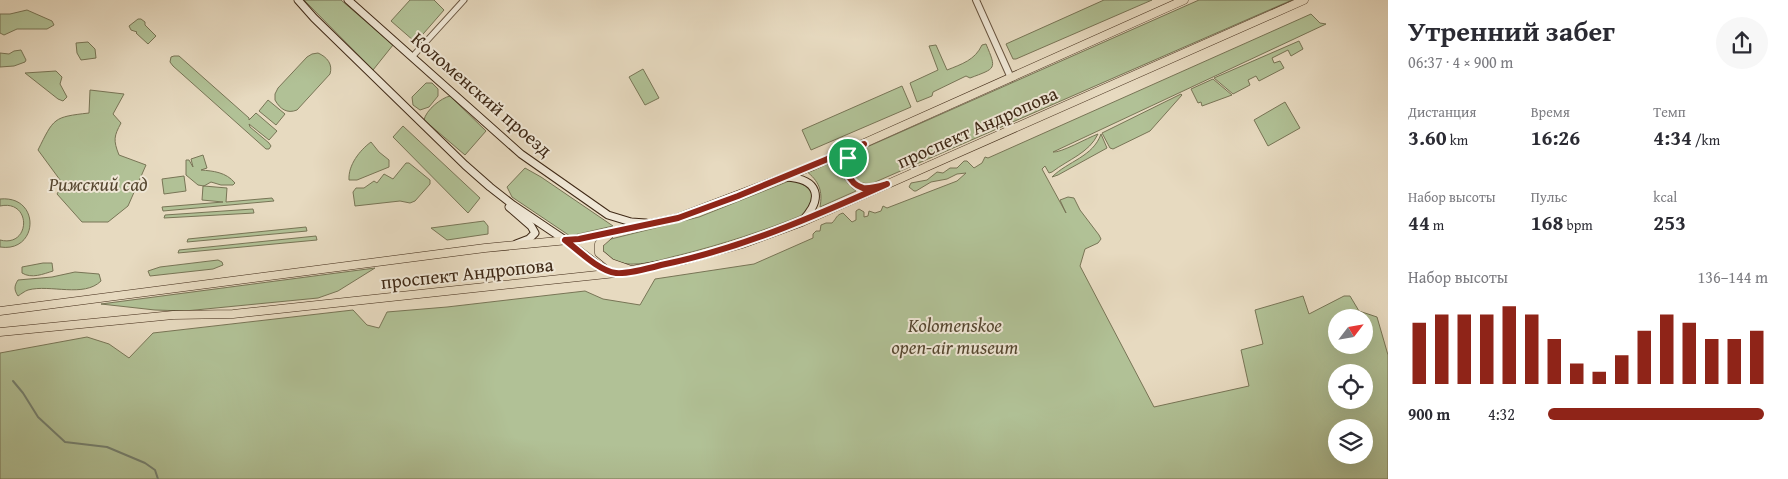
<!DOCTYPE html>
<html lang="ru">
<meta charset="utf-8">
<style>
:root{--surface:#fff;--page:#f7f7f7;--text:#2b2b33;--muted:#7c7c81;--accent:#8f2418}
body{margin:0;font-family:"Gentium Book Plus",serif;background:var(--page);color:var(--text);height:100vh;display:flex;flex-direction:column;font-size:19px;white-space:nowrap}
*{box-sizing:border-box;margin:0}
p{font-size:16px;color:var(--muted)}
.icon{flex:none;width:28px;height:28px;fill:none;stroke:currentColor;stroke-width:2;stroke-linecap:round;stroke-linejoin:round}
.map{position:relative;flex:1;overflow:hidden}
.panel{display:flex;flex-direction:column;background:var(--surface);width:400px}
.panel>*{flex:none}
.needle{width:32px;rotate:59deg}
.buttons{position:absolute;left:1328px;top:309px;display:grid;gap:10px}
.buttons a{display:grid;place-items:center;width:45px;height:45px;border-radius:50%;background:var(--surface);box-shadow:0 5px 20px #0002;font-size:25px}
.pin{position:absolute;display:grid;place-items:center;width:42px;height:42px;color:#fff;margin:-21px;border:2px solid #fff;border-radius:50%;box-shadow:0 1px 5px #0007}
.round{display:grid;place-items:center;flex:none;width:52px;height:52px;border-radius:26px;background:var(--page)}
.headline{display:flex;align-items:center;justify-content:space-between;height:85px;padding:0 20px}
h1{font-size:28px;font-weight:800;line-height:38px}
.figures{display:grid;grid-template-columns:repeat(3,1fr);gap:8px;height:85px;padding:5px 20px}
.figures div{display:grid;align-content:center}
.figures b{font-size:21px;font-weight:800}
.figures small{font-size:14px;font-weight:400}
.figures p{font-size:14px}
.chart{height:140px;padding:10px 20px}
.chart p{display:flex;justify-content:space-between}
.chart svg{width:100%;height:90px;margin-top:5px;stroke:var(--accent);stroke-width:6}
ul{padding:0 20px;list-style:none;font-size:16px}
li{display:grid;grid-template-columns:80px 60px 1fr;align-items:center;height:38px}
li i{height:12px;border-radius:6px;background:var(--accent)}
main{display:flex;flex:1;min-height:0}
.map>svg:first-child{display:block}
</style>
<main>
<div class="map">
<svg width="1388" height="479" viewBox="0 0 1388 479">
<rect width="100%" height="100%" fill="#e7dac0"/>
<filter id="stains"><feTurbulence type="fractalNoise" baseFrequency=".004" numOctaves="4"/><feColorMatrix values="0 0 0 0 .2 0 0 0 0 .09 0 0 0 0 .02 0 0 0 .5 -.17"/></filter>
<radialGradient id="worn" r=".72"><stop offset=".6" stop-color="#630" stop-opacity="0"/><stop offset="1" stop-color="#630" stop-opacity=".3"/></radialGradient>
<path fill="#b1c196" stroke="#787556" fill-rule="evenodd" d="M304,0H341L393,45L373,70Z
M410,0H434L444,10L417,41H414L391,21Z
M1104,0H1152L1016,59H1013L1006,44Z
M1199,0H1292L873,183C850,187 844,166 858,151Z
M27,10L52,21L54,25L47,29H17L4,35L0,33V14H10Z
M1311,14L1320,23L1326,24L1053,152C1061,153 1087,138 1098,134C1089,153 1069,159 1052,172L1049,173L1045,166L1042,169L1066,213L1060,200L1068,197L1074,198L1080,210L1099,235L1101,239L1098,243L1085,249L1080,266L1154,407L1249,386L1241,350L1263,344L1255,310L1303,296L1309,314L1344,296H1350L1359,311L1377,317L1388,355V479H0V353L87,337L109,344L129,358L153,333L353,310L367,325L379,328L387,312L447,307L585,291L603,299L640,305L655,279L754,264L813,238V234L816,231H820L821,225L826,223H832C837,218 836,215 843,213L852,222L856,220V211L859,209L864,212V217L868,216L869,211L875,213L881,211L883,206L887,208L957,181L966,173L957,174L947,179L931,182L916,191H914L909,187L911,183L927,180L937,172L943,173L950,168H957L964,161H967L974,168L982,163L985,157L988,158ZM1336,318H1364V345H1336ZM1336,372H1364V400H1336ZM1336,428H1364V455H1336Z
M138,19H141L145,22V25L156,36L148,44L136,33L137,32L131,30L129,26Z
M1299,41L1303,49L1291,56L1288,50L1272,58L1274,63L1280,61L1284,68L1259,81L1256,76L1248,80L1250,85L1233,94L1214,78Z
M88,42L95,49L96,58L81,60L77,53L76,43Z
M986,44C997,70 996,68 970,78L966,76L933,92L932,96L917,102L910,83L938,70L929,46L936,45L947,70C962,64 975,60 982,45Z
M21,50L26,60L25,62L14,66L0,67V53L9,54L14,51Z
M318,53C327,57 333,64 330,74L297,110C287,114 280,109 275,100V94L278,88L307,57L312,54Z
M174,56H179L249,118V120L256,113L277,131L269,140L249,124L250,127L269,143L271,146L269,149H266L173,66L170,62L171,57Z
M643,69L659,98L645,105L629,77Z
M56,71L62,77L60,84L67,97L63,101L58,99L25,73Z
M1213,79L1232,95L1202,106L1201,102L1198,103L1191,89Z
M426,83H432L438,89V96L429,107L420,110L413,105L412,97Z
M902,86L911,107L811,150L802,130Z
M90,90L124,94L113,114L121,123C114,136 113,140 119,155L146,165L128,206L108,222H82L57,194L63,184L38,150C54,118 53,117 89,113Z
M1181,94L1182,95L1150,131L1113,149L1110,148L1102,133Z
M450,96L486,131L465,155L424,120C426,110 441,98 450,96Z
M268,100L285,114L276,125L259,111Z
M1285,102L1300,128L1268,146L1254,120Z
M403,126L480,198L468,213L393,137Z
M1101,134L1107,148L1058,175L1052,177C1068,161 1093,157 1101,134Z
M371,142L379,152L389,160V167L357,180H349C348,165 360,150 371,142Z
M203,155L207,168L201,170C213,171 226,172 235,183L233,185H221L211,182L204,186L227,188L226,202L272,198L274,201L163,211L162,207L223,202L202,200L203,186H204L198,185L186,175V160H189L193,167L191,159Z
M841,158C839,172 845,183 856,191L820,207C823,191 819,181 806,171Z
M406,163H409L430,180V184L415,201L410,203L400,201L355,206L353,192L356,188H364L374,181L377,183L384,174L393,179Z
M525,168L541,177L613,226L570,236L512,197L507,187Z
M184,176L186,191L164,194L162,179Z
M794,179C815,191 816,193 805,214C764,231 723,244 680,255C666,258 650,264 635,264C622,265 609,260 601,251L604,242L611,239L699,217Z
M0,199C41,195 39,253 0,247V240C31,248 32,199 0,206Z
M253,209L254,213L164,218L165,215Z
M484,221L488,226V234L447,240L431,228Z
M306,227L307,231L187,242L188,239Z
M316,236L317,240L178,253L179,250Z
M218,260L222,262L223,265L213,269L150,276L148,271L160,267Z
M43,263H52L53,271C43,274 32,279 22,273V267Z
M375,268L338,291L318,298L185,311L155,310L101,304Z
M75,272L99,274L101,281C84,298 50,284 28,290C25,291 21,294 18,296C14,290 14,286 18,280L52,277Z"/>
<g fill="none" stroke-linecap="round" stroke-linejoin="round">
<path stroke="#748171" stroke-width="2" d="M13,381L23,393L38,417L65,442L107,447L145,463L155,470L158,479"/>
<g stroke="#695540" stroke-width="7">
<path id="minor" d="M413,56L464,0"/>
</g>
<g stroke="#695540" stroke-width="8">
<path id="tertiary" d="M976,0L1011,78
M857,149C841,160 844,186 865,188C869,188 874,187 877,186"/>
</g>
<g stroke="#3f2916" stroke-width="9">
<path id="secondary" d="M298,0L314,18L465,165L490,187L513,205L565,240L599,266L616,273
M348,0L521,154L608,215L631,222L646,223
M786,177C819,179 824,198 802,221
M509,207L531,226L535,233L529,239L516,244"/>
</g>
<g stroke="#3f2916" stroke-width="9">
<path id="primary" d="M609,235L599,244V253L611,263L631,270
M0,311L485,248L579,239L677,218L813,166L1184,0
M0,332L173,315L233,314L616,273L685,260L742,244L802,222L1304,0"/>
</g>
<use href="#minor" stroke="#efe7d6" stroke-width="5"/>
<use href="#tertiary" stroke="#efe7d6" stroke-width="6"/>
<use href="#secondary" stroke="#efe7d6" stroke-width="7"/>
<use href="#primary" stroke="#e7dac0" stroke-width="8"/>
</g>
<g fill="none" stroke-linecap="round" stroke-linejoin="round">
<g stroke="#fff" stroke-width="10">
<path id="route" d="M864,144C860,147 854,150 851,153C840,165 849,184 863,188C870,189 880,186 887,184C813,217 740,249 661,265C650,268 626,274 616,273C599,271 578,250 565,240L579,239L678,218L738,196Z"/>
</g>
<use href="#route" stroke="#8f2418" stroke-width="6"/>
</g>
<g text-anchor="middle" stroke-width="4" stroke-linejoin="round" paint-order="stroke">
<g font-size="19" fill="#3f2916" stroke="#efe7d6">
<text transform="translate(482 94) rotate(41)" y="7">Коломенский проезд</text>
<text transform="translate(977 127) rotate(-24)" y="7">проспект Андропова</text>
<text transform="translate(467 273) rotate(-6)" y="7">проспект Андропова</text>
</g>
<g font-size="19" font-style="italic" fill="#564730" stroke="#efe7d6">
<text x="98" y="191">Рижский сад</text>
<text x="955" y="332">Kolomenskoe<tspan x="955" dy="22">open-air museum</tspan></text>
</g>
</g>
<rect width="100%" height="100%" filter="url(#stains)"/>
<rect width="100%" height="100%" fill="url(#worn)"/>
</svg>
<div class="buttons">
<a><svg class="needle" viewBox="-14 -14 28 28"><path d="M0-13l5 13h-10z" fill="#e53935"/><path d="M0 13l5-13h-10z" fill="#7c7c81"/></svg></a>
<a><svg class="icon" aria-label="locate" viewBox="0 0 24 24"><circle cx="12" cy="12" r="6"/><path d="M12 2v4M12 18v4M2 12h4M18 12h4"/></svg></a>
<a><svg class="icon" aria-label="layers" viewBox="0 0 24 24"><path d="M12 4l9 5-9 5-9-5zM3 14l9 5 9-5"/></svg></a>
</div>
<div class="pin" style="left:848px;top:158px;background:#1e9e55"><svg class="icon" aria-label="arrive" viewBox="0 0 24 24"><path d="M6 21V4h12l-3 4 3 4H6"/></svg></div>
</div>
<section class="panel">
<div class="headline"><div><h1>Утренний забег</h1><p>06:37 · 4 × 900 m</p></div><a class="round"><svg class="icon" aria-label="share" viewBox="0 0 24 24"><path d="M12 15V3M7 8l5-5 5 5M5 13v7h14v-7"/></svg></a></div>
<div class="figures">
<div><p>Дистанция</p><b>3.60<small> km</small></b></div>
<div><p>Время</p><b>16:26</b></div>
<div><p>Темп</p><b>4:34<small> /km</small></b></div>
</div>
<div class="figures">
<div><p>Набор высоты</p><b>44<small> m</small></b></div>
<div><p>Пульс</p><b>168<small> bpm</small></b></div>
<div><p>kcal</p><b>253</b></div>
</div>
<div class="chart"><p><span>Набор высоты</span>136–144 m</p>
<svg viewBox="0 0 160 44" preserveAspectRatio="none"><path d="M5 44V14M15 44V10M25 44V10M35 44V10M45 44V6M55 44V10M65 44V22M75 44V34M85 44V38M95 44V30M105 44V18M115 44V10M125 44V14M135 44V22M145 44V22M155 44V18"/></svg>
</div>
<ul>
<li><b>900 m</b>4:32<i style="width:98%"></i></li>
</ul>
</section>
</main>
